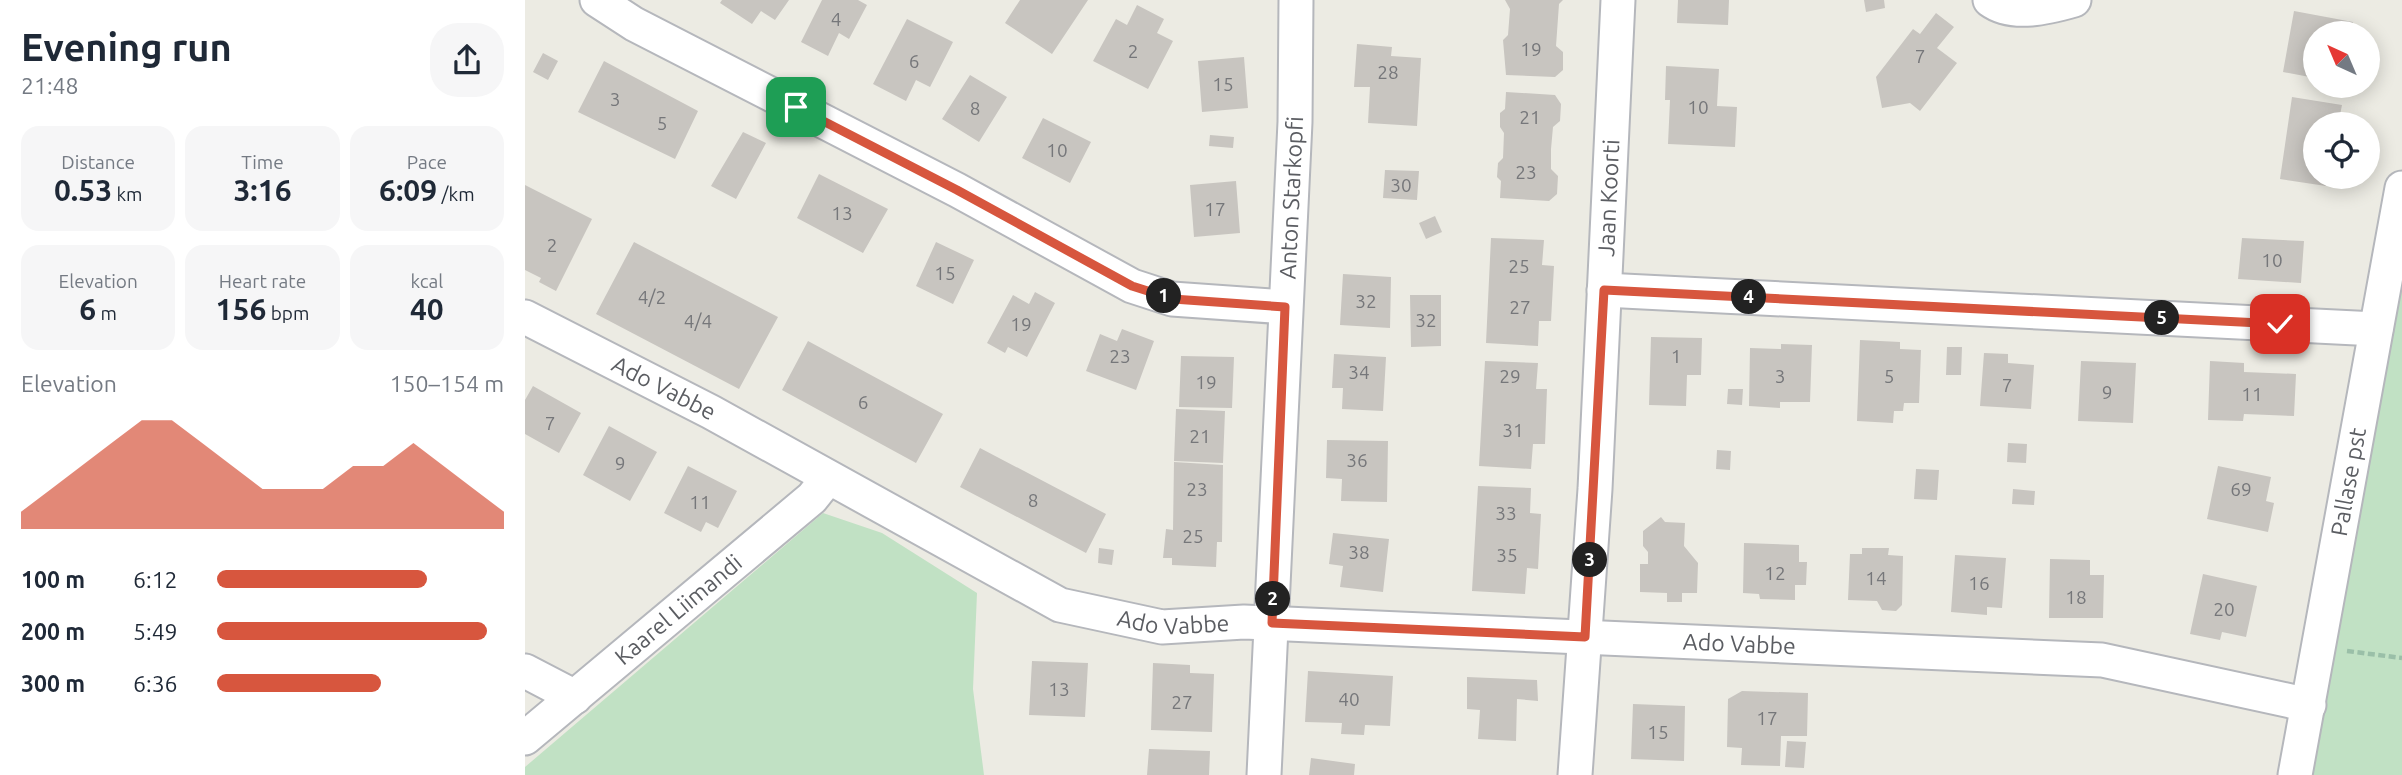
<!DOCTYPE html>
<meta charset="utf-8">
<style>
:root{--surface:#fff;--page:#f6f6f7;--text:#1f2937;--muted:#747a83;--accent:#d7563e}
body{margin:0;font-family:Ubuntu,sans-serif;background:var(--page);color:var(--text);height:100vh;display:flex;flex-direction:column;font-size:26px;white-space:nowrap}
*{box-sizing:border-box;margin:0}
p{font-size:23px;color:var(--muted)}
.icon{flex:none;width:38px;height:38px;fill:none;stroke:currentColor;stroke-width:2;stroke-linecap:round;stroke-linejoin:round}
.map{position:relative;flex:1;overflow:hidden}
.side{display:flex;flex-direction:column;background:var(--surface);width:525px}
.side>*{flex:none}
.needle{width:46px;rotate:316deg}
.tools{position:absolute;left:1778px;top:21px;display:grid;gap:14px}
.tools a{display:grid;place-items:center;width:77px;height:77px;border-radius:50%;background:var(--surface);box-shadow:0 4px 18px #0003;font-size:35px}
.pin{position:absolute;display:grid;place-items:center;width:60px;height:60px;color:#fff;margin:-30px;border-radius:14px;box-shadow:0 4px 10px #0006}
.km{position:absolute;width:35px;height:35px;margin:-18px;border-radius:50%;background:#222;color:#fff;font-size:19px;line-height:35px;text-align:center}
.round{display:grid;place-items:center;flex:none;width:74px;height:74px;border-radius:28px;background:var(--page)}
.summary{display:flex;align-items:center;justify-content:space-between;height:119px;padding:0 21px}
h1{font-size:38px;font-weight:700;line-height:52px}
.figures{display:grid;grid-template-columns:repeat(3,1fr);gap:10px;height:119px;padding:7px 21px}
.figures div{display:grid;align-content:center;border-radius:18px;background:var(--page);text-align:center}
.figures b{font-size:30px;font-weight:700}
.figures small{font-size:19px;font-weight:400}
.figures p{font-size:19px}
.chart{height:196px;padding:14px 21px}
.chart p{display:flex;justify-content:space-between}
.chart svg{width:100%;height:126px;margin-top:7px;fill:var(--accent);opacity:.7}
ul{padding:0 21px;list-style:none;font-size:23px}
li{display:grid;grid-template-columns:112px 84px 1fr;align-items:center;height:52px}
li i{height:18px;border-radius:9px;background:var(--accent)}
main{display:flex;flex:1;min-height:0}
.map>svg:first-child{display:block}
</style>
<main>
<section class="side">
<div class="summary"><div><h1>Evening run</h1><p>21:48</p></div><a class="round"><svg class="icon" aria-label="share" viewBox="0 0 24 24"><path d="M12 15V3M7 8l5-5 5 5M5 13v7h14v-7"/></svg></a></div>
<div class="figures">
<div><p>Distance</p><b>0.53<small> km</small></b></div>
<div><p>Time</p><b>3:16</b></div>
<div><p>Pace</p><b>6:09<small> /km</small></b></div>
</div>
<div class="figures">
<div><p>Elevation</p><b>6<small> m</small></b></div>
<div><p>Heart rate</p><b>156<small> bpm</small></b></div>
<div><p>kcal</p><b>40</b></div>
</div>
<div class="chart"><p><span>Elevation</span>150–154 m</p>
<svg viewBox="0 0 160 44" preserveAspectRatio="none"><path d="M0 44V38L10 30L20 22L30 14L40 6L50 6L60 14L70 22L80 30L90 30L100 30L110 22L120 22L130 14L140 22L150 30L160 38V44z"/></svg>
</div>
<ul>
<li><b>100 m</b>6:12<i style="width:73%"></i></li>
<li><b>200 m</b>5:49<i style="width:94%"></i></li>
<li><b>300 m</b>6:36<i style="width:57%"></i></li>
</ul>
</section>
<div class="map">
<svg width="1877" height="775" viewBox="0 0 1877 775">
<rect width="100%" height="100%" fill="#ecebe3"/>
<path fill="#c1e1c4" d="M1877,282V775H1783L1868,328Z
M298,513L357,533L452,593L448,689L459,775H0V767Z"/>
<path fill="#c8c5c0" d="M197,0H264L250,20L236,11L227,24L195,3Z
M297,0H333L342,5L324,39L314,33L303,56L276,42Z
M495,0H563L527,54L480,23Z
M980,0H1038L1034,4L1031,46L1038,52V70L1030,77L981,75L978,40L983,35L985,9Z
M1153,0H1204L1203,25L1152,23Z
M1339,0H1359L1360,8L1341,12Z
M612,5L639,19L632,33L648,41L623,89L568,61L591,19L602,25Z
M1769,11L1828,22L1826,33H1790V78L1758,72Z
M1411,13L1429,27L1412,48L1432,63L1395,111L1385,103L1357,108L1351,77L1388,29L1395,34Z
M382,19L428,42L405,87L391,80L381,101L348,84Z
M832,44L867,47L866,56L896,58L892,126L843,123L845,87H829Z
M18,53L33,61L23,80L8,72Z
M719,57L723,108L677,112L673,61Z
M79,61L173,111L150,159L53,112Z
M1141,66L1194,69L1192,106L1212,107L1210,147L1143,144L1145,100H1140Z
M445,75L482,97L454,142L417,119Z
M981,92L1030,95L1036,104L1035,121L1028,127L1026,149V169L1033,176L1032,194L1024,201L975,198L976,181L972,177L973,163L978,158L979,133L975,127V113L980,109Z
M1767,97L1817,105L1814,120L1825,122L1790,124V177H1803L1801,186L1755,179Z
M518,118L566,142L545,183L497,158Z
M218,132L241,143L211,199L186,186Z
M685,135L709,137L708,148L684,146Z
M860,170L894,171L892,200L858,198Z
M294,174L363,209L338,253L272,218Z
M711,181L715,233L669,237L665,185Z
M0,185L67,219L31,291L14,282L16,278L0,270Z
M910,216L917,232L901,239L894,223Z
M966,238L1019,240L1017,265L1029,266L1026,321H1014L1013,346L961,343Z
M1717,238L1779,241L1776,283L1713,279Z
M109,242L253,317L214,389L71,314Z
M411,242L449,260L428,304L391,286Z
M818,274L866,277L865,328L815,325Z
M510,292L530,303L502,357L483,347L480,353L462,343L488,295L504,304Z
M885,295H916V346L886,347Z
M597,329L629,341L611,390L561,371L575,334L592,341Z
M1126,337L1177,338L1176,375H1162L1161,406L1124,405Z
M1335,340L1375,342V349L1396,350L1394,403H1379L1378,411H1369L1368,423L1332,421Z
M283,341L418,414L391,463L257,390Z
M1256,344L1287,345L1285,402H1255V408L1224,406L1225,348L1256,349Z
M1422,347H1437L1436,375H1421Z
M1459,353L1483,354V363L1509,365L1506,409L1455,406Z
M809,354L861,357L858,411L817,409L818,388H807Z
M656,356L709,357L707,408L654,407Z
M960,361L1013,363L1011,389H1022L1020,444H1008L1006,469L954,466Z
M1556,361L1611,363L1608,423L1553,421Z
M1685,361L1719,363V372L1771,374L1769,416L1719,414L1718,421L1683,420Z
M8,386L56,413L34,453L0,434V400Z
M1203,389H1218L1217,405L1202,404Z
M651,409L700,411L698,463L649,461Z
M84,426L132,452L105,501L58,475Z
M802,440L863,441L862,502L816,501L817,479L801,478Z
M1483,443L1502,444L1501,463L1482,462Z
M455,448L581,514L561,553L435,487Z
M1192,450L1206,451L1205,470L1191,469Z
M649,462L698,465L697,542H692L691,567L647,565V558H638L641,529L648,530Z
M163,466L212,491L193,528L181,522L176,532L139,513Z
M1693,466L1746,477L1741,501L1749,503L1743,532L1682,519Z
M1391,469L1414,470L1412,500L1389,499Z
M953,486L1006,488L1005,513L1016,514L1013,569L1002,568L1000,594L947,591Z
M1488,489L1510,491L1509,505L1487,504Z
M1136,517L1140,522L1160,523L1159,546L1173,563L1172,593H1157V602H1142V593L1115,592V564H1123V552L1118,546V531Z
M808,533L864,539L858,592L815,587L818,566L804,564Z
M1219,543L1274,545V562H1282L1281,585H1270V600L1235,599L1234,594L1218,593Z
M574,548L589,550L587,565L573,563Z
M1337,548H1364L1363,555L1378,556L1377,605L1371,611L1357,610L1352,601L1323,600L1325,554H1337Z
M1430,555L1481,558L1477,608L1462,607V615L1426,612Z
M1525,559L1565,560V575H1579L1578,618H1524Z
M1678,574L1732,586L1721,637L1697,632L1695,640L1665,634Z
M507,661L563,663L560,717L504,715Z
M628,663L665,665V673L689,674L687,732L626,730Z
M783,671L868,676L865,726L840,725L839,735L816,734L817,723L780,722Z
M942,677L1012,680L1013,701L992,699L991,741L953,739L955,710L942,709Z
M1217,691L1283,693L1282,736H1256L1255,766L1216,765L1217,748L1202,747L1203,699Z
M1108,704L1160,706L1159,761L1106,759Z
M1262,741L1281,742L1279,768L1260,767Z
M624,749L685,751L684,775H622Z
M786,758L830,764L829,775H784Z"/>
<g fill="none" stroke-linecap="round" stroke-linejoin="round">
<g stroke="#b5b7bc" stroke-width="37">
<g id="minor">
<path d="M72,0L109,24L432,190L607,286L647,299L760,307"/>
<path d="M1465,0C1488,17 1524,7 1549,0"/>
<path d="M1079,290L1851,329"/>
<path id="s1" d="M0,317L186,412L535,605L637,627L719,622L1577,660L1784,705"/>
<path d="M0,671L50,697"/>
<path id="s2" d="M0,738L287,498L303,478"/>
<path id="s3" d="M739,775L770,122L771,0"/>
<path id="s4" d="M1050,775L1070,489L1093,0"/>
<path id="s5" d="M1770,775L1877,188"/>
</g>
</g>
<path stroke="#9abfa8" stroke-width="4.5" stroke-dasharray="7 3.5" stroke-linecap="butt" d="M1822,651L1877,658"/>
<use href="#minor" stroke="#fff" stroke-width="33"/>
</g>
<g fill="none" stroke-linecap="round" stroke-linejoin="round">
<g stroke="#fff" stroke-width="14">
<path id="route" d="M271,107L432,190L607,286L648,299L760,307L747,623L1060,637L1079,290L1755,324"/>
</g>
<use href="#route" stroke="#d7563e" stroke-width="9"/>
</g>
<g text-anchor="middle" stroke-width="5" stroke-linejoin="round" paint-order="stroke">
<g font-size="19" fill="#76777a">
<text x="311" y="26">4</text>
<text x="1006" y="56">19</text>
<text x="608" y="58">2</text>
<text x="1395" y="63">7</text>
<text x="389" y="68">6</text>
<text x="863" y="79">28</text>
<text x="698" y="91">15</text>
<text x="90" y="106">3</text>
<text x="1173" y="114">10</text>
<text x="450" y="115">8</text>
<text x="1005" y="124">21</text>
<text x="137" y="130">5</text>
<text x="532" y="157">10</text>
<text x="1001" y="179">23</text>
<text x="876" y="192">30</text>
<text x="690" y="216">17</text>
<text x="317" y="220">13</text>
<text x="27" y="252">2</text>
<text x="1747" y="267">10</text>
<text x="994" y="273">25</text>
<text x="420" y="280">15</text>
<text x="127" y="304">4/2</text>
<text x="841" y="308">32</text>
<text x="995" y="314">27</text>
<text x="901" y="327">32</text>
<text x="173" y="328">4/4</text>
<text x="496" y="331">19</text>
<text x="595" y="363">23</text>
<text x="1151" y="363">1</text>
<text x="834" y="379">34</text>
<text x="985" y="383">29</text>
<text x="1255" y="383">3</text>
<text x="1364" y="383">5</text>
<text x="681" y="389">19</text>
<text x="1482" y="392">7</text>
<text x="1582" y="399">9</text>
<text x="1727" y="401">11</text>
<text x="338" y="409">6</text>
<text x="25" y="430">7</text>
<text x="988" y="437">31</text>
<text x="675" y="443">21</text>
<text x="832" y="467">36</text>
<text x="95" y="470">9</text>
<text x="672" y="496">23</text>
<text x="1716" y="496">69</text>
<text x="508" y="507">8</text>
<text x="175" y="509">11</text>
<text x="981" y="520">33</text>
<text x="668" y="543">25</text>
<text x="834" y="559">38</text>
<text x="982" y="562">35</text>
<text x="1250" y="580">12</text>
<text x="1351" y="585">14</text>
<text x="1454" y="590">16</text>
<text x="1551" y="604">18</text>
<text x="1699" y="616">20</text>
<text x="534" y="696">13</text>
<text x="824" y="706">40</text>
<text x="657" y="709">27</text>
<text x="1242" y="725">17</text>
<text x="1133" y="739">15</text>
</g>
<g font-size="23" fill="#5b5d62" stroke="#fff">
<text dy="8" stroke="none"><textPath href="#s3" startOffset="578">Anton Starkopfi</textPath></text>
<text dy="8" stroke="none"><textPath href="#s4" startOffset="578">Jaan Koorti</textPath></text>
<text dy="8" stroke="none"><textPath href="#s1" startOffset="156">Ado Vabbe</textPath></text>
<text dy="8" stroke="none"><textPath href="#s5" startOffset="298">Pallase pst</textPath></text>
<text dy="8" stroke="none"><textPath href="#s2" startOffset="200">Kaarel Liimandi</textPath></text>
<text dy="8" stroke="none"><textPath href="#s1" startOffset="723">Ado Vabbe</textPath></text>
<text dy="8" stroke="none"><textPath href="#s1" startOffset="1290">Ado Vabbe</textPath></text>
</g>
</g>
</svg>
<div class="tools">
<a><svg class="needle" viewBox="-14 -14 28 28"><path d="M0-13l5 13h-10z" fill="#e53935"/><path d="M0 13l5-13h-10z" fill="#747a83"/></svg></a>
<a><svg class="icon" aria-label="locate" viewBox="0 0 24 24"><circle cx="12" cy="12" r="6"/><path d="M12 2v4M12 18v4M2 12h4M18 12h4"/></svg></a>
</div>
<div class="pin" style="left:271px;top:107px;background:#1e9e55"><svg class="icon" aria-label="arrive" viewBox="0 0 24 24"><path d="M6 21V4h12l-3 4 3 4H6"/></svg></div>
<div class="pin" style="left:1755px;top:324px;background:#d93025"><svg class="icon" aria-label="check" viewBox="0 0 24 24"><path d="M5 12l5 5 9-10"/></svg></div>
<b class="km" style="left:639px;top:296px">1</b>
<b class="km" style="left:748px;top:599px">2</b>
<b class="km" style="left:1065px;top:560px">3</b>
<b class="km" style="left:1224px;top:297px">4</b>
<b class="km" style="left:1637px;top:318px">5</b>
</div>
</main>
